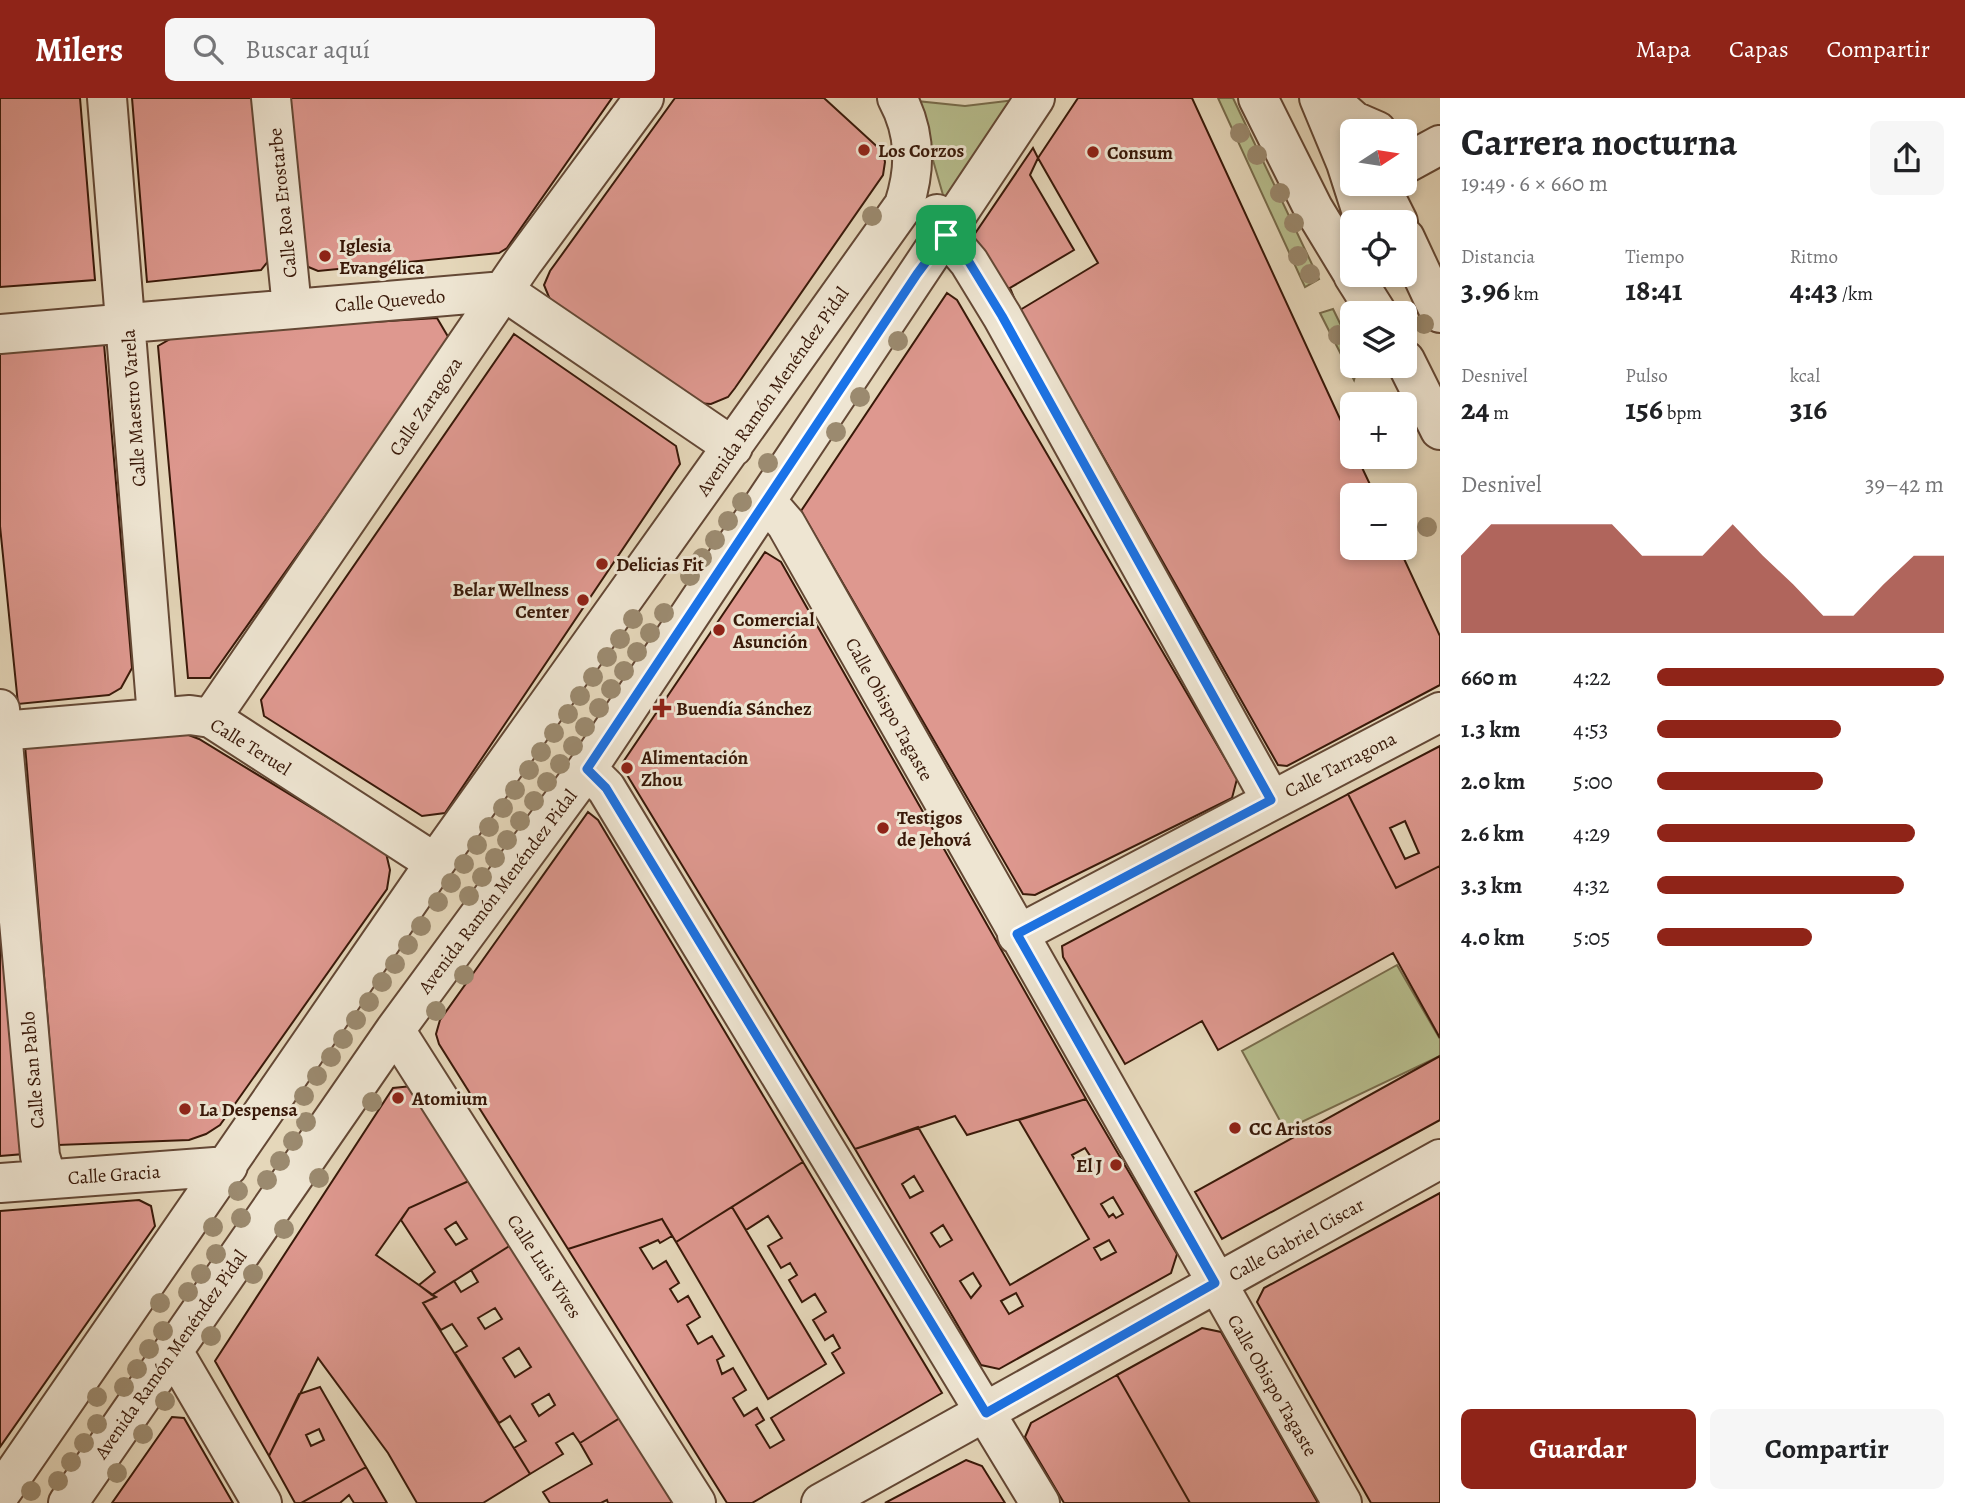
<!DOCTYPE html>
<html lang="es">
<meta charset="utf-8">
<style>
:root{--surface:#fff;--page:#f6f6f6;--text:#202124;--muted:#757577;--accent:#8f2418}
body{margin:0;font-family:Alegreya,serif;background:var(--page);color:var(--text);height:100vh;display:flex;flex-direction:column;font-size:26px;white-space:nowrap}
*{box-sizing:border-box;margin:0}
p{font-size:23px;color:var(--muted)}
.icon{flex:none;width:38px;height:38px;fill:none;stroke:currentColor;stroke-width:2;stroke-linecap:round;stroke-linejoin:round}
.map{position:relative;flex:1;overflow:hidden}
.drawer{display:flex;flex-direction:column;background:var(--surface);width:525px}
.drawer>*{flex:none}
.needle{width:46px;rotate:78deg}
.tools{position:absolute;left:1340px;top:21px;display:grid;gap:14px}
.tools a{display:grid;place-items:center;width:77px;height:77px;border-radius:10px;background:var(--surface);box-shadow:0 4px 10px #0003;font-size:35px}
.pin{position:absolute;display:grid;place-items:center;width:60px;height:60px;color:#fff;margin:-30px;border-radius:14px;box-shadow:0 4px 10px #0006}
.round{display:grid;place-items:center;flex:none;width:74px;height:74px;border-radius:10px;background:var(--page)}
.summary{display:flex;align-items:center;justify-content:space-between;height:119px;padding:0 21px}
h1{font-size:38px;font-weight:700;line-height:52px}
.figures{display:grid;grid-template-columns:repeat(3,1fr);gap:10px;height:119px;padding:7px 21px}
.figures div{display:grid;align-content:center}
.figures b{font-size:30px;font-weight:700}
.figures small{font-size:19px;font-weight:400}
.figures p{font-size:19px}
.chart{height:196px;padding:14px 21px}
.chart p{display:flex;justify-content:space-between}
.chart svg{width:100%;height:126px;margin-top:7px;fill:var(--accent);opacity:.7}
.button{display:flex;gap:14px;margin-top:auto;padding:14px 21px}
.button a{flex:1;height:80px;border-radius:10px;background:var(--accent);color:#fff;font-size:28px;font-weight:700;line-height:80px;text-align:center}
.button a+a{background:var(--page);color:var(--text)}
ul{padding:0 21px;list-style:none;font-size:23px}
li{display:grid;grid-template-columns:112px 84px 1fr;align-items:center;height:52px}
li i{height:18px;border-radius:9px;background:var(--accent)}
header{display:flex;align-items:center;gap:42px;box-sizing:border-box;height:98px;padding:0 35px;background:var(--accent);color:#fff}
header strong{font-size:33px}
nav{display:flex;gap:38px;margin-inline-start:auto;font-size:24px}
.search{width:490px;height:63px;background:var(--page);display:flex;align-items:center;gap:18px;box-sizing:border-box;padding:0 24px;border-radius:10px;color:var(--muted);font-size:26px}
main{display:flex;flex:1;min-height:0}
.map>svg:first-child{display:block}
</style>
<header>
<strong>Milers</strong>
<div class="search"><svg class="icon" aria-label="search" viewBox="0 0 24 24"><circle cx="10" cy="10" r="6"/><path d="M15 15l6 6"/></svg>Buscar aquí</div>
<nav><a>Mapa</a><a>Capas</a><a>Compartir</a></nav>
</header>
<main>
<div class="map">
<svg width="1440" height="1405" viewBox="0 0 1440 1405">
<rect width="100%" height="100%" fill="#e5d7ba"/>
<filter id="stains"><feTurbulence type="fractalNoise" baseFrequency=".00286" numOctaves="4"/><feColorMatrix values="0 0 0 0 .2 0 0 0 0 .09 0 0 0 0 .02 0 0 0 .5 -.17"/></filter>
<radialGradient id="worn" r=".72"><stop offset=".6" stop-color="#630" stop-opacity="0"/><stop offset="1" stop-color="#630" stop-opacity=".3"/></radialGradient>
<path fill="#b7be8e" stroke="#786c4c" stroke-width="2" d="M1218,0H1233L1319,181L1305,189Z
M1015,2L945,104L916,3L965,8Z
M1333,211L1353,252V268H1358L1354,282L1320,215Z
M1397,867L1440,941V958L1285,1032L1242,953Z"/>
<path fill="#de988f" stroke="#391909" stroke-width="2" fill-rule="evenodd" d="M0,0H80L95,182L0,189Z
M132,0H258L273,157L261,172L147,184Z
M290,0H612L507,150L499,155L318,173L306,168Z
M675,0H824L883,54L885,64L883,77L735,290L728,299L711,306L696,305L551,204L544,187L550,173Z
M1078,0H1192L1353,349V359H1357L1375,397H1353V450H1399L1440,538V587L1287,668L1278,667L1020,212L1098,165L1038,60Z
M1033,50L1038,60L1030,77L1074,152L1010,190L1015,202L1013,209L972,140Z
M947,195L957,202L1237,681L1232,700L1035,797L1023,796L801,413Z
M437,220L450,242L210,580H188L158,248L179,236Z
M514,236L676,348L680,366L445,715L422,718L264,618L261,602Z
M104,246L132,570L121,590L109,597L18,606L0,428V254Z
M765,454L781,464L1086,1001L967,1037L955,1018L855,1051L621,667Z
M186,636L199,641L386,755L390,772L387,791L220,1027L206,1036L189,1042L58,1047L25,647Z
M1440,648V768L1396,790L1348,696ZM1405,723L1419,755L1405,761L1390,730Z
M1348,696L1396,790L1440,768V940L1393,855L1218,952L1202,923L1125,966L1063,859L1062,848Z
M588,714L598,722L803,1064L676,1144L662,1121L568,1151L439,946L436,936L440,922Z
M0,768L24,1056L0,1058Z
M1440,958V1022L1222,1141L1195,1094Z
M412,988L471,1082L409,1110L376,1157L436,1199L423,1205L530,1376L483,1405H417L388,1355L318,1260L269,1358L215,1263L393,990Z
M1086,1001L1177,1156L1171,1175L999,1271L981,1267L855,1051L918,1029L1010,1187L1089,1141L1019,1022ZM1085,1050L1094,1064L1081,1072L1072,1057ZM914,1078L923,1093L910,1100L902,1086ZM1113,1099L1123,1116L1116,1120L1113,1116L1109,1119L1101,1106ZM943,1127L952,1142L940,1149L931,1135ZM1109,1142L1116,1154L1101,1162L1094,1150ZM973,1175L981,1188L971,1200L960,1183ZM1016,1195L1023,1208L1009,1216L1001,1203Z
M803,1064L942,1295L752,1405H727L568,1151L662,1121L672,1138L660,1145L658,1142L640,1150L653,1171L666,1163L679,1185L670,1191L678,1204L688,1198L700,1219L687,1227L698,1246L712,1238L724,1258L717,1262L722,1276L733,1270L746,1292L733,1300L744,1318L757,1310L764,1322L756,1327L770,1350L784,1342L771,1320L844,1275L832,1255L840,1250L833,1237L825,1242L813,1222L826,1214L815,1196L802,1204L789,1182L797,1177L790,1165L781,1170L768,1148L782,1140L768,1118L746,1132L732,1109Z
M471,1082L511,1147L432,1197L419,1187L435,1174L401,1122L409,1110ZM456,1124L467,1141L456,1147L445,1131Z
M1440,1095V1405H1371L1257,1204L1264,1190Z
M139,1102L151,1108L155,1128L0,1349V1113Z
M732,1109L826,1266L768,1301L676,1144Z
M511,1147L620,1320L580,1345L573,1335L556,1345L563,1356L530,1376L514,1350L526,1343L510,1318L499,1325L455,1255L467,1248L452,1226L441,1232L423,1205L436,1199L432,1197L454,1183L461,1194L478,1184L471,1172ZM495,1210L502,1221L485,1231L478,1220ZM519,1250L531,1269L515,1279L503,1260ZM549,1296L555,1307L539,1318L532,1306Z
M1202,1230L1221,1234L1318,1405H1190L1117,1277Z
M1117,1277L1190,1405H1064L1025,1339L1031,1325Z
M320,1289L366,1369L301,1405H295L269,1358L299,1296ZM319,1331L324,1342L311,1348L306,1337Z
M172,1319L184,1320L233,1405H112Z
M620,1320L673,1405H608L607,1402L601,1405H550L543,1394L592,1366L580,1345Z
M966,1362L982,1368L1005,1405H885Z
M366,1369L387,1405H354L349,1397L340,1405H301Z"/>
<g fill="none" stroke-linecap="round" stroke-linejoin="round">
<g stroke="#644835" stroke-width="42">
<path id="minor" d="M107,0L157,619
M271,0L292,210
M1258,0L1313,110L1353,176
M1319,0L1346,65L1365,124
M1328,0L1354,23L1377,33
M1405,66L1440,47
M1379,86L1398,124
M937,116L946,137L969,164L1002,218L1271,702
M1405,140L1440,215
M1353,177L1377,215
M0,236L504,193L733,349
M1405,262L1440,332
M767,404L786,426L1342,1405
M0,611L40,1058L47,1081
M211,620L523,164L644,0
M0,633L190,617L211,620L435,765
M587,671L606,690L1040,1405
M1017,837L1440,614
M395,932L696,1405
M0,1085L228,1068
M173,1253L262,1405
M0,1396L435,765L904,107C916,70 916,35 897,0
M68,1405L395,932L587,671L1035,0
M821,1405L1440,1061"/>
</g>
<use href="#minor" stroke="#eee5d2" stroke-width="38"/>
</g>
<g fill="#9b8a6f">
<circle cx="1240" cy="35" r="10"/>
<circle cx="1257" cy="57" r="10"/>
<circle cx="1280" cy="95" r="10"/>
<circle cx="872" cy="118" r="10"/>
<circle cx="1294" cy="125" r="10"/>
<circle cx="1298" cy="158" r="10"/>
<circle cx="1310" cy="176" r="10"/>
<circle cx="1424" cy="226" r="10"/>
<circle cx="1338" cy="237" r="10"/>
<circle cx="898" cy="243" r="10"/>
<circle cx="860" cy="299" r="10"/>
<circle cx="836" cy="334" r="10"/>
<circle cx="768" cy="365" r="10"/>
<circle cx="742" cy="404" r="10"/>
<circle cx="728" cy="423" r="10"/>
<circle cx="1427" cy="429" r="10"/>
<circle cx="715" cy="442" r="10"/>
<circle cx="702" cy="460" r="10"/>
<circle cx="690" cy="478" r="10"/>
<circle cx="664" cy="515" r="10"/>
<circle cx="633" cy="521" r="10"/>
<circle cx="650" cy="535" r="10"/>
<circle cx="620" cy="541" r="10"/>
<circle cx="637" cy="554" r="10"/>
<circle cx="607" cy="559" r="10"/>
<circle cx="624" cy="573" r="10"/>
<circle cx="593" cy="579" r="10"/>
<circle cx="611" cy="591" r="10"/>
<circle cx="580" cy="598" r="10"/>
<circle cx="599" cy="610" r="10"/>
<circle cx="568" cy="616" r="10"/>
<circle cx="585" cy="629" r="10"/>
<circle cx="554" cy="635" r="10"/>
<circle cx="573" cy="648" r="10"/>
<circle cx="541" cy="654" r="10"/>
<circle cx="560" cy="666" r="10"/>
<circle cx="529" cy="672" r="10"/>
<circle cx="547" cy="684" r="10"/>
<circle cx="515" cy="692" r="10"/>
<circle cx="534" cy="703" r="10"/>
<circle cx="503" cy="710" r="10"/>
<circle cx="520" cy="723" r="10"/>
<circle cx="489" cy="729" r="10"/>
<circle cx="507" cy="742" r="10"/>
<circle cx="477" cy="747" r="10"/>
<circle cx="495" cy="760" r="10"/>
<circle cx="464" cy="766" r="10"/>
<circle cx="482" cy="779" r="10"/>
<circle cx="451" cy="785" r="10"/>
<circle cx="469" cy="798" r="10"/>
<circle cx="438" cy="804" r="10"/>
<circle cx="421" cy="828" r="10"/>
<circle cx="408" cy="847" r="10"/>
<circle cx="395" cy="866" r="10"/>
<circle cx="464" cy="877" r="10"/>
<circle cx="382" cy="884" r="10"/>
<circle cx="369" cy="904" r="10"/>
<circle cx="436" cy="913" r="10"/>
<circle cx="356" cy="922" r="10"/>
<circle cx="343" cy="941" r="10"/>
<circle cx="331" cy="959" r="10"/>
<circle cx="317" cy="978" r="10"/>
<circle cx="304" cy="998" r="10"/>
<circle cx="372" cy="1004" r="10"/>
<circle cx="306" cy="1024" r="10"/>
<circle cx="293" cy="1043" r="10"/>
<circle cx="280" cy="1063" r="10"/>
<circle cx="319" cy="1080" r="10"/>
<circle cx="267" cy="1082" r="10"/>
<circle cx="238" cy="1093" r="10"/>
<circle cx="241" cy="1120" r="10"/>
<circle cx="213" cy="1129" r="10"/>
<circle cx="284" cy="1131" r="10"/>
<circle cx="216" cy="1156" r="10"/>
<circle cx="201" cy="1176" r="10"/>
<circle cx="253" cy="1176" r="10"/>
<circle cx="188" cy="1194" r="10"/>
<circle cx="160" cy="1205" r="10"/>
<circle cx="163" cy="1233" r="10"/>
<circle cx="211" cy="1238" r="10"/>
<circle cx="149" cy="1251" r="10"/>
<circle cx="137" cy="1271" r="10"/>
<circle cx="124" cy="1289" r="10"/>
<circle cx="97" cy="1299" r="10"/>
<circle cx="165" cy="1303" r="10"/>
<circle cx="97" cy="1326" r="10"/>
<circle cx="143" cy="1336" r="10"/>
<circle cx="84" cy="1345" r="10"/>
<circle cx="71" cy="1364" r="10"/>
<circle cx="117" cy="1375" r="10"/>
<circle cx="58" cy="1383" r="10"/>
<circle cx="31" cy="1393" r="10"/>
</g>
<g fill="none" stroke-linecap="round" stroke-linejoin="round">
<g stroke="#fff" stroke-width="14">
<path id="route" d="M946,137L969,164L1002,218L1271,702L1017,836L1215,1185L986,1315L606,690L587,671L917,176Z"/>
</g>
<use href="#route" stroke="#1a73e8" stroke-width="9"/>
</g>
<g fill="#8f2418" stroke="#eee5d2" stroke-width="2.5">
<circle cx="864" cy="52" r="7"/>
<circle cx="1093" cy="54" r="7"/>
<circle cx="325" cy="158" r="7"/>
<circle cx="602" cy="466" r="7"/>
<circle cx="583" cy="502" r="7"/>
<circle cx="719" cy="532" r="7"/>
<path d="M658.5 599.5h7v7h7v7h-7v7h-7v-7h-7v-7h7z"/>
<circle cx="627" cy="670" r="7"/>
<circle cx="883" cy="730" r="7"/>
<circle cx="398" cy="1000" r="7"/>
<circle cx="185" cy="1011" r="7"/>
<circle cx="1235" cy="1030" r="7"/>
<circle cx="1116" cy="1067" r="7"/>
</g>
<g text-anchor="middle" stroke-width="6" stroke-linejoin="round" paint-order="stroke">
<g font-size="19" font-weight="bold" fill="#391909" stroke="#eee5d2" text-anchor="start">
<text x="878" y="59">Los Corzos</text>
<text x="1107" y="61">Consum</text>
<text x="339" y="154">Iglesia<tspan x="339" dy="22">Evangélica</tspan></text>
<text x="616" y="473">Delicias Fit</text>
<text x="569" y="498" text-anchor="end">Belar Wellness<tspan x="569" dy="22">Center</tspan></text>
<text x="733" y="528">Comercial<tspan x="733" dy="22">Asunción</tspan></text>
<text x="676" y="617">Buendía Sánchez</text>
<text x="641" y="666">Alimentación<tspan x="641" dy="22">Zhou</tspan></text>
<text x="897" y="726">Testigos<tspan x="897" dy="22">de Jehová</tspan></text>
<text x="412" y="1007">Atomium</text>
<text x="199" y="1018">La Despensa</text>
<text x="1249" y="1037">CC Aristos</text>
<text x="1102" y="1074" text-anchor="end">El J</text>
</g>
<g font-size="19" fill="#391909" stroke="#eee5d2">
<text transform="translate(282 105) rotate(-96)" y="7">Calle Roa Erostarbe</text>
<text transform="translate(390 202) rotate(-5)" y="7">Calle Quevedo</text>
<text transform="translate(772 293) rotate(-55)" y="7">Avenida Ramón Menéndez Pidal</text>
<text transform="translate(425 308) rotate(-56)" y="7">Calle Zaragoza</text>
<text transform="translate(133 310) rotate(-94)" y="7">Calle Maestro Varela</text>
<text transform="translate(890 611) rotate(61)" y="7">Calle Obispo Tagaste</text>
<text transform="translate(251 648) rotate(32)" y="7">Calle Teruel</text>
<text transform="translate(1340 666) rotate(-27)" y="7">Calle Tarragona</text>
<text transform="translate(497 793) rotate(-53)" y="7">Avenida Ramón Menéndez Pidal</text>
<text transform="translate(32 972) rotate(-95)" y="7">Calle San Pablo</text>
<text transform="translate(114 1076) rotate(-4)" y="7">Calle Gracia</text>
<text transform="translate(1296 1141) rotate(-29)" y="7">Calle Gabriel Ciscar</text>
<text transform="translate(545 1168) rotate(57)" y="7">Calle Luis Vives</text>
<text transform="translate(170 1256) rotate(-55)" y="7">Avenida Ramón Menéndez Pidal</text>
<text transform="translate(1273 1287) rotate(60)" y="7">Calle Obispo Tagaste</text>
</g>
</g>
<rect width="100%" height="100%" filter="url(#stains)"/>
<rect width="100%" height="100%" fill="url(#worn)"/>
</svg>
<div class="tools">
<a><svg class="needle" viewBox="-14 -14 28 28"><path d="M0-13l5 13h-10z" fill="#e53935"/><path d="M0 13l5-13h-10z" fill="#757577"/></svg></a>
<a><svg class="icon" aria-label="locate" viewBox="0 0 24 24"><circle cx="12" cy="12" r="6"/><path d="M12 2v4M12 18v4M2 12h4M18 12h4"/></svg></a>
<a><svg class="icon" aria-label="layers" viewBox="0 0 24 24"><path d="M12 4l9 5-9 5-9-5zM3 14l9 5 9-5"/></svg></a>
<a>+</a>
<a>−</a>
</div>
<div class="pin" style="left:946px;top:137px;background:#1e9e55"><svg class="icon" aria-label="arrive" viewBox="0 0 24 24"><path d="M6 21V4h12l-3 4 3 4H6"/></svg></div>
</div>
<section class="drawer">
<div class="summary"><div><h1>Carrera nocturna</h1><p>19:49 · 6 × 660 m</p></div><a class="round"><svg class="icon" aria-label="share" viewBox="0 0 24 24"><path d="M12 15V3M7 8l5-5 5 5M5 13v7h14v-7"/></svg></a></div>
<div class="figures">
<div><p>Distancia</p><b>3.96<small> km</small></b></div>
<div><p>Tiempo</p><b>18:41</b></div>
<div><p>Ritmo</p><b>4:43<small> /km</small></b></div>
</div>
<div class="figures">
<div><p>Desnivel</p><b>24<small> m</small></b></div>
<div><p>Pulso</p><b>156<small> bpm</small></b></div>
<div><p>kcal</p><b>316</b></div>
</div>
<div class="chart"><p><span>Desnivel</span>39–42 m</p>
<svg viewBox="0 0 160 44" preserveAspectRatio="none"><path d="M0 44V17L10 6L20 6L30 6L40 6L50 6L60 17L70 17L80 17L90 6L100 17L110 27L120 38L130 38L140 27L150 17L160 17V44z"/></svg>
</div>
<ul>
<li><b>660 m</b>4:22<i style="width:100%"></i></li>
<li><b>1.3 km</b>4:53<i style="width:64%"></i></li>
<li><b>2.0 km</b>5:00<i style="width:58%"></i></li>
<li><b>2.6 km</b>4:29<i style="width:90%"></i></li>
<li><b>3.3 km</b>4:32<i style="width:86%"></i></li>
<li><b>4.0 km</b>5:05<i style="width:54%"></i></li>
</ul>
<div class="button"><a>Guardar</a><a>Compartir</a></div>
</section>
</main>
